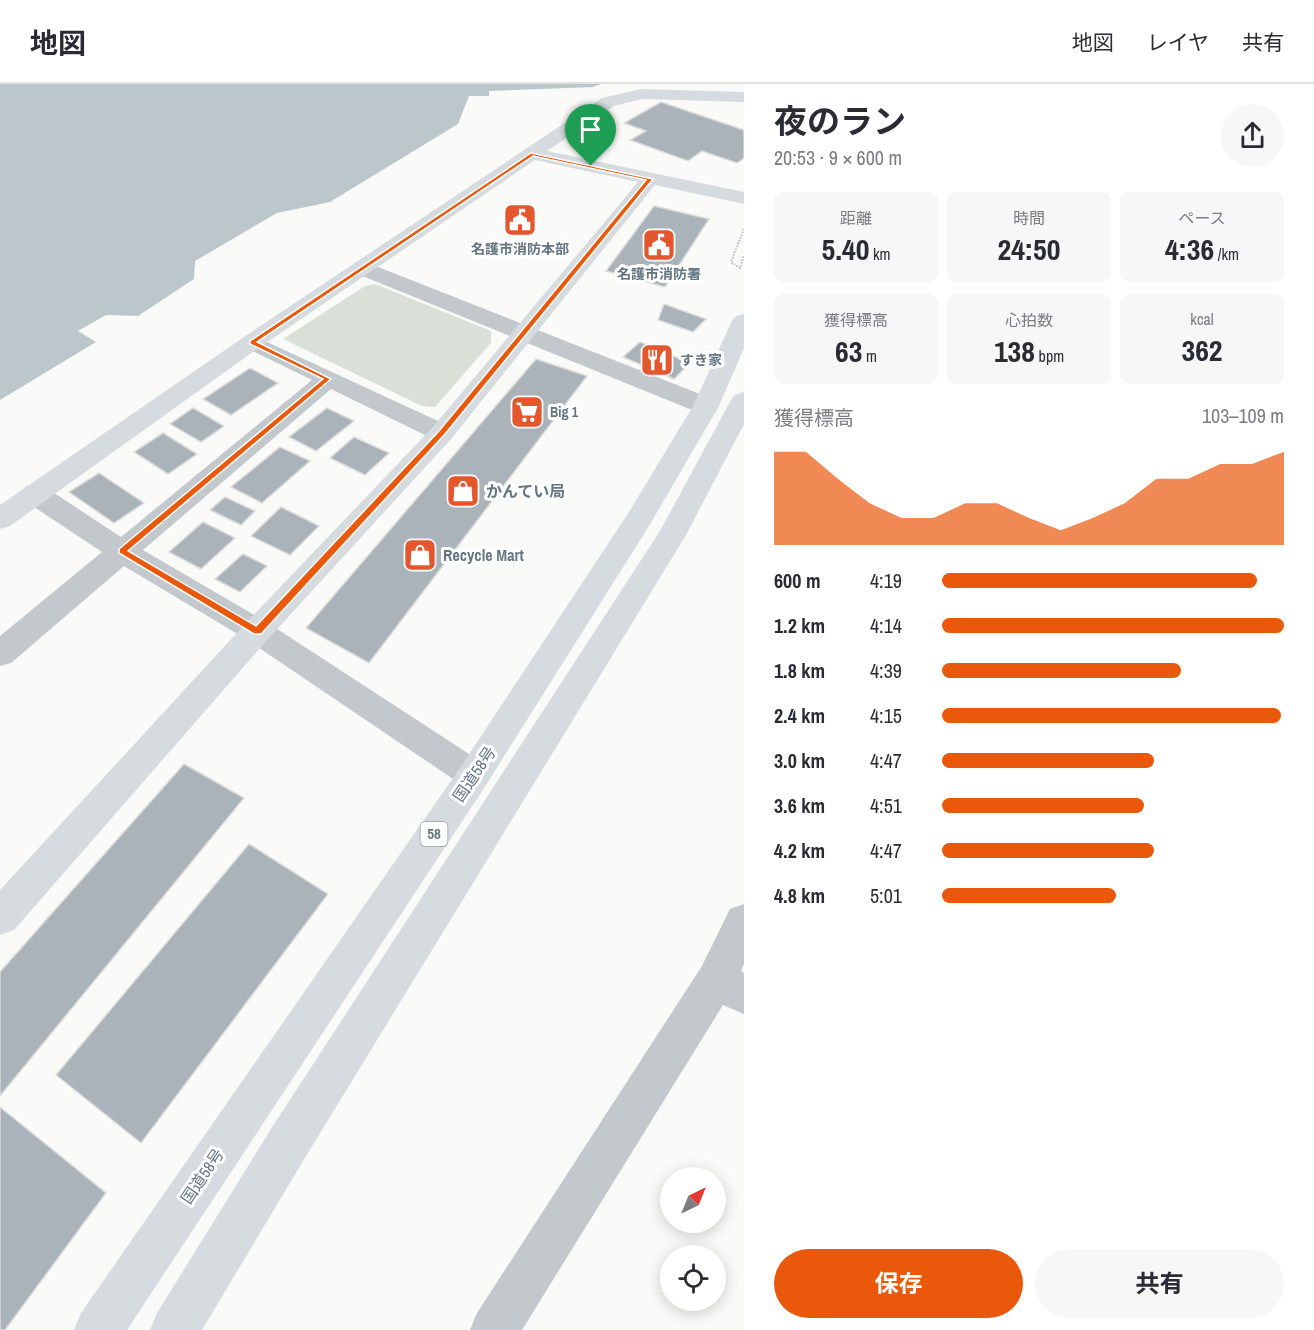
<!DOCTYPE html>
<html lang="ja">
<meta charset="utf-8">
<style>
:root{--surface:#fff;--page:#f7f7f7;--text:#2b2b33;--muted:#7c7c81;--line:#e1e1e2;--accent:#ea580c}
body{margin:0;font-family:"Archivo Narrow","Noto Sans JP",sans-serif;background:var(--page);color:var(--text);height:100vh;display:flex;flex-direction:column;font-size:22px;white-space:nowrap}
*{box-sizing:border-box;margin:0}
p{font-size:20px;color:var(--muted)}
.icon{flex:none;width:33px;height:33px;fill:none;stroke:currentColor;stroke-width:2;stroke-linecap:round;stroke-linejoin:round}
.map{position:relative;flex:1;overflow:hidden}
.panel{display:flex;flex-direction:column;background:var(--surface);width:570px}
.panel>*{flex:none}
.needle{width:39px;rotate:43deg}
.controls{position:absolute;left:660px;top:1083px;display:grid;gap:12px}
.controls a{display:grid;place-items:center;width:66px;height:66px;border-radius:50%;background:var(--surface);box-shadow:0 3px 15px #0003;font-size:30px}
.pin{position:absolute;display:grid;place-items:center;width:51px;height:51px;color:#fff;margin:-62px -26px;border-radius:50% 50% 50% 0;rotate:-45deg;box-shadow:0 0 6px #0007}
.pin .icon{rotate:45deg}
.round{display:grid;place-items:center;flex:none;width:63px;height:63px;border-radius:32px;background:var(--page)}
.headline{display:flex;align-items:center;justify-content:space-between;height:102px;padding:0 30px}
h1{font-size:33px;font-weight:700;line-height:45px}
.stats{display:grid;grid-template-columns:repeat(3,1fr);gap:9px;height:102px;padding:6px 30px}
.stats div{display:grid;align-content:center;border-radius:9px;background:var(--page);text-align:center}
.stats b{font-size:30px;font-weight:700}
.stats small{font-size:16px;font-weight:400}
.stats p{font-size:16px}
.chart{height:168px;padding:12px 30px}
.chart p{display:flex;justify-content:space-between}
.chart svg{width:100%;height:108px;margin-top:6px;fill:var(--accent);opacity:.7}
.primary-button{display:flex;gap:12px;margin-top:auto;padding:12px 30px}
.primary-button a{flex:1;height:69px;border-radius:36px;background:var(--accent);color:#fff;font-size:24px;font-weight:700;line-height:69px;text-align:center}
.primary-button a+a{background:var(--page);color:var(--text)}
ul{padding:0 30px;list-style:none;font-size:20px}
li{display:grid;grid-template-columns:96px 72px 1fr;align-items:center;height:45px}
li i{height:15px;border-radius:8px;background:var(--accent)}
header{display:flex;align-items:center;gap:36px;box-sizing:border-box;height:84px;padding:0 30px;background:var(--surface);border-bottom:2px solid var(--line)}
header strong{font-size:28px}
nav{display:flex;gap:33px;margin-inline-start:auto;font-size:21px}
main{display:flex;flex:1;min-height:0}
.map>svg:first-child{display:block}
</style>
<header>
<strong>地図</strong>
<nav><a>地図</a><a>レイヤ</a><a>共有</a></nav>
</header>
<main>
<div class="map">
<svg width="744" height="1246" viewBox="0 0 744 1246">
<rect width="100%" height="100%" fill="#fafaf8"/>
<path fill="#dadfd7" d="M375,200L491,247V259L435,323L422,322L283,255L365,202Z"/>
<path fill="#bbc7cb" d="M0,0H601L593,3L489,7V12H469L458,40L330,118L277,129L195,177L194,195L138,232L106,231L78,247L96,258L0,316Z"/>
<path fill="#aab3b9" stroke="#dcdcda" stroke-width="1.5" d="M661,18L744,46V74L737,79L702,67L688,77L630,56L646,47L624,39Z
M654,122L709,135L665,203L606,187Z
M664,220L706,235L693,248L658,236Z
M640,258L690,279L674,295L623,273Z
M536,275L587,292L369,579L306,544Z
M250,284L278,299L231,331L203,315Z
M193,324L224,342L201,358L170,340Z
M327,324L354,337L316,367L289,353Z
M163,349L197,370L168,390L134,368Z
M354,353L389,369L365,391L330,374Z
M280,363L310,377L262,419L231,403Z
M99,389L144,419L114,439L69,408Z
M225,413L255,427L241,441L210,426Z
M281,423L319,442L290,471L251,452Z
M203,438L235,454L201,485L169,468Z
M243,470L267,482L240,508L215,495Z
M184,680L244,714L0,1012V888Z
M249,760L328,810L141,1059L56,991Z
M0,1023L106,1109L5,1246H0Z"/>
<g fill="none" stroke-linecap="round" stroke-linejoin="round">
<path stroke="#bbbfc2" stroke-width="2" stroke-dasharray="1.5 1.5" stroke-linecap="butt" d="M744,145L731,178L740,184L744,171"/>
<path fill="#c3c8cc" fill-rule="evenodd" d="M363,177L715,316L719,322L715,328L706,330L697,328L355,189L352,184L355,179Z
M252,251L451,343L455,349L451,355L442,357L433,355L331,305L143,466L268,539L486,681L491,691L486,701L474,706L462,701L246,555L124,482L11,579L0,582V552L102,468L25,417L21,410L25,403L35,401L45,403L121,453L312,296L244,263L240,258L244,253Z
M744,820V880L741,887L744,889V930L723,921L522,1246H470L477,1229L702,882L730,825Z"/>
<path fill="#d6dbdf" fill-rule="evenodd" d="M642,5L744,8V18L642,15L614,22L547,67L744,108V120L655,101L451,355L268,555L14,846L0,851V806L246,539L433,343L638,98L535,76L260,263L10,442L0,445V421L244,253L602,14Z"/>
<path fill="#d6dbdf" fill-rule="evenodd" d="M744,230V264L719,322L649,442L486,701L127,1246H74L81,1229L462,681L629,428L693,322L732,237L736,232Z
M744,308V340L686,451L303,1077L202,1246H150L157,1229L271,1045L660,447L731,316L735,311Z"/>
</g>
<path fill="#ea580c" stroke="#fff" stroke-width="1.5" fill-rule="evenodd" d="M531,69L653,95L445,350L261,550H254L119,469V465L323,295L250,260V257ZM533,72L646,96L439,347L256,542L128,467L331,295L257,258Z"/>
<defs>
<g id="civic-square" transform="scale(1.725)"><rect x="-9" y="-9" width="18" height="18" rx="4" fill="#e4572e" stroke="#fff"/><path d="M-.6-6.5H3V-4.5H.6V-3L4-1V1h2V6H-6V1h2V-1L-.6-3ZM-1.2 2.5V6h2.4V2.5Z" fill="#fff"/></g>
<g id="restaurant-square" transform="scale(1.725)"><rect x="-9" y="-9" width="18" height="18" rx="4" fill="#e4572e" stroke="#fff"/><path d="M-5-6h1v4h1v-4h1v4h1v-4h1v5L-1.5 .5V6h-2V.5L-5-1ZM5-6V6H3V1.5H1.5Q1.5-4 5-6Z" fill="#fff"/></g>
<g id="supermarket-square" transform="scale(1.725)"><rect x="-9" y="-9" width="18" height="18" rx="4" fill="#e4572e" stroke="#fff"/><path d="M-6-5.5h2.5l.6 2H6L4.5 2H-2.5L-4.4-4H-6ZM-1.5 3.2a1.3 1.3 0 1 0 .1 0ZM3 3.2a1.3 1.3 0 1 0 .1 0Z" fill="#fff"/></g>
<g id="shop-square" transform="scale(1.725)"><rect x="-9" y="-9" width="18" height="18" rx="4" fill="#e4572e" stroke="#fff"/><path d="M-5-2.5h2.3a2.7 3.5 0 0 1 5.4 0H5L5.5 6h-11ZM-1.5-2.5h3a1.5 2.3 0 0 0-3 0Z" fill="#fff"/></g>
</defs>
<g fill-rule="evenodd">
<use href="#civic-square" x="520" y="136"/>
<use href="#civic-square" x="659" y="161"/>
<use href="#restaurant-square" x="657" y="276"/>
<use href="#supermarket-square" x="527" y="328"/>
<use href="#shop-square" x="463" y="407"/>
<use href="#shop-square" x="420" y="471"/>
</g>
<g text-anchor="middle" stroke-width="6" stroke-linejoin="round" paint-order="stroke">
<g font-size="14" font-weight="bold" fill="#657683" stroke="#fff">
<text x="520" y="170">名護市消防本部</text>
<text x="659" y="195">名護市消防署</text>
<text x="680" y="281" text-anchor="start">すき家</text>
<text x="550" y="333" text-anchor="start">Big 1</text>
</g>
<rect fill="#fff" stroke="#939fa8" stroke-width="1.5" x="420.5" y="738" width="27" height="24" rx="4.5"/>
<g font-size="15" font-weight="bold" fill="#657683">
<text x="434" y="755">58</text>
</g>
<g font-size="16" font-weight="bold" fill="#657683" stroke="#fff" text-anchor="start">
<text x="486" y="413">かんてい局</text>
<text x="443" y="477">Recycle Mart</text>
</g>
<g font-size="16" fill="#657683" stroke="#fff">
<text transform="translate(474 690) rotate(-56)" y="6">国道58号</text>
<text transform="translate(202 1092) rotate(-56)" y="6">国道58号</text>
</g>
</g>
</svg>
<div class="controls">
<a><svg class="needle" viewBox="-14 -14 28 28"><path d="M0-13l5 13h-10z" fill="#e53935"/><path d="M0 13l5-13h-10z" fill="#7c7c81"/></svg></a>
<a><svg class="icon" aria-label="locate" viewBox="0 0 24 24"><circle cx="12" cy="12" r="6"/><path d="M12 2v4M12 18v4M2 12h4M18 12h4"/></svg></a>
</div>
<div class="pin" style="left:591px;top:82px;background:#1e9e55"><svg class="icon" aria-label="arrive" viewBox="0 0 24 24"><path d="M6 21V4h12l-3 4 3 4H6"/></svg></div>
</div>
<section class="panel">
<div class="headline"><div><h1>夜のラン</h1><p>20:53 · 9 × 600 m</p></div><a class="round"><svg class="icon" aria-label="share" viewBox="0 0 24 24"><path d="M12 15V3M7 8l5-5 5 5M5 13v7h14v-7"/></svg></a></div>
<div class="stats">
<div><p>距離</p><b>5.40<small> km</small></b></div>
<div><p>時間</p><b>24:50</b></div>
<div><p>ペース</p><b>4:36<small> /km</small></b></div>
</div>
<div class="stats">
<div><p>獲得標高</p><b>63<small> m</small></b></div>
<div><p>心拍数</p><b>138<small> bpm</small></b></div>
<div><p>kcal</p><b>362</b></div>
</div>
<div class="chart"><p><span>獲得標高</span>103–109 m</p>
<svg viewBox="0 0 160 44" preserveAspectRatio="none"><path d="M0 44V6L10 6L20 17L30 27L40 33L50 33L60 27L70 27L80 33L90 38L100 33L110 27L120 17L130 17L140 11L150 11L160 6V44z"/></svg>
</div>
<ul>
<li><b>600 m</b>4:19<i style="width:92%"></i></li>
<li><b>1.2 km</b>4:14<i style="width:100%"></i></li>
<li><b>1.8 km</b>4:39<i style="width:70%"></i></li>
<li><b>2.4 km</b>4:15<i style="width:99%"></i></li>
<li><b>3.0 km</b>4:47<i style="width:62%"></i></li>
<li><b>3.6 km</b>4:51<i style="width:59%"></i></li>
<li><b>4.2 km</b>4:47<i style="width:62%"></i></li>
<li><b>4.8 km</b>5:01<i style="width:51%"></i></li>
</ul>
<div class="primary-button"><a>保存</a><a>共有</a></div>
</section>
</main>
